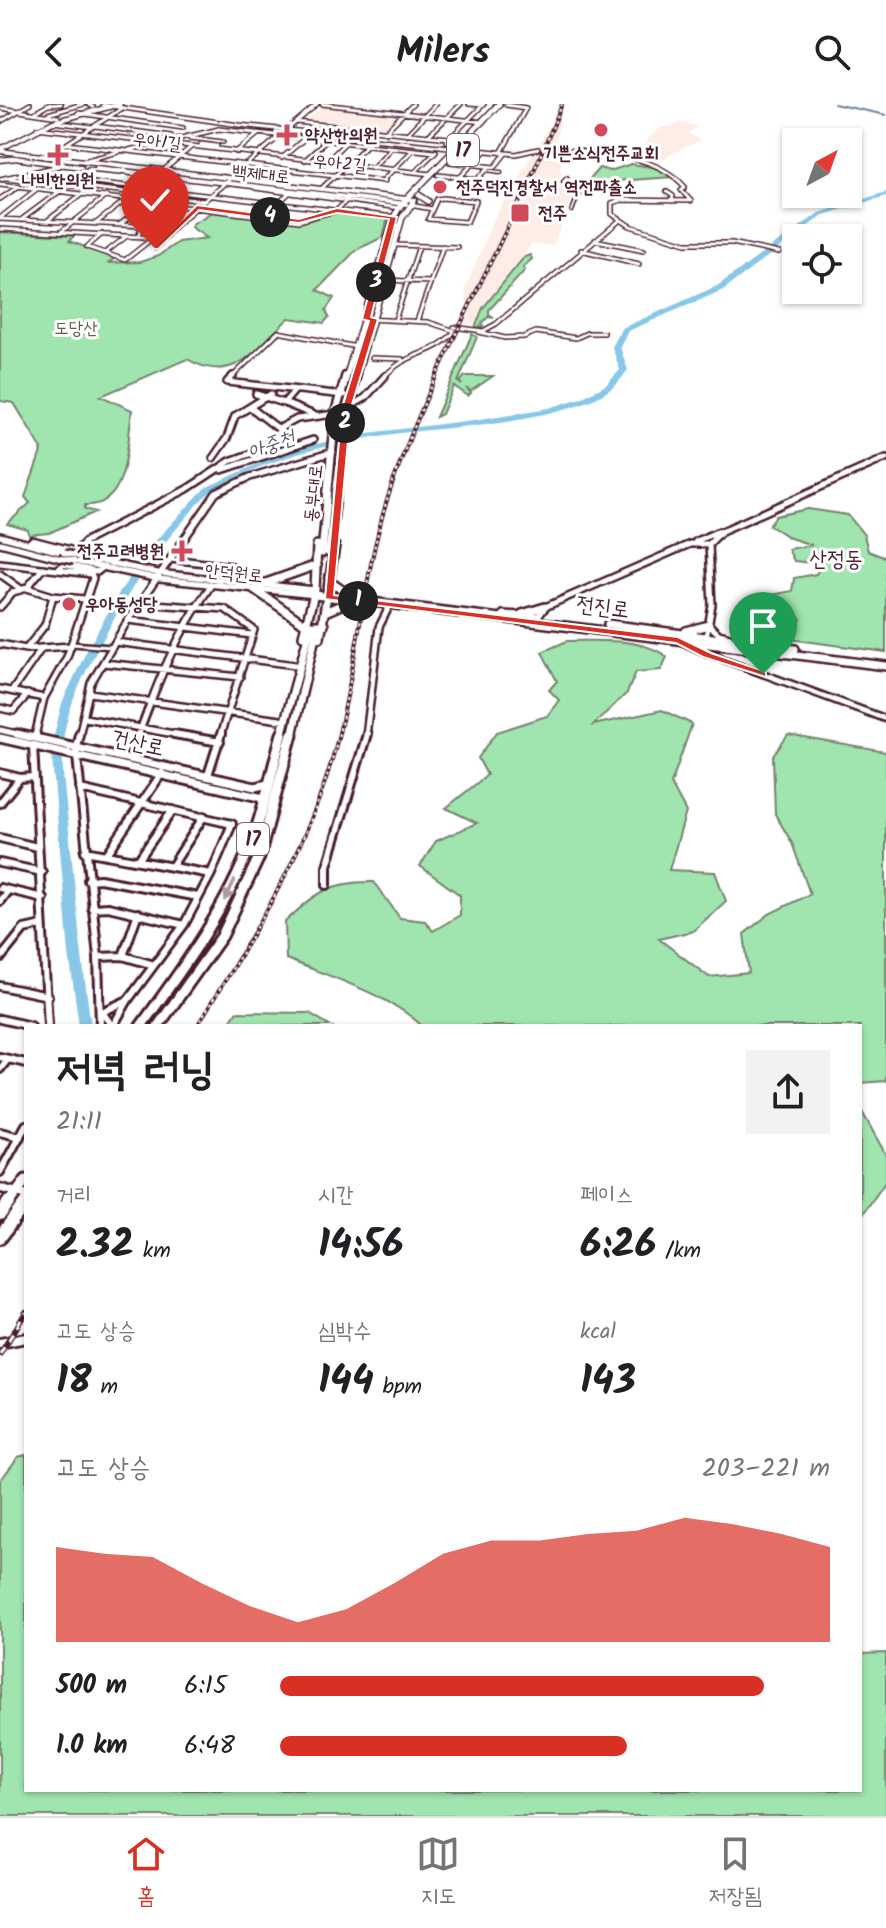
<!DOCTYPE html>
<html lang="ko">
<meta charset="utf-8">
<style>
:root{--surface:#fff;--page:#f2f2f2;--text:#202124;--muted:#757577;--line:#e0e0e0;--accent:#d93025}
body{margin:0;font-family:Kalam,"Poor Story",sans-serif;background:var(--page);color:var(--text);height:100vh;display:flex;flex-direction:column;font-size:30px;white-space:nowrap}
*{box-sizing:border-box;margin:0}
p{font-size:26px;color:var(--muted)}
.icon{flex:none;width:44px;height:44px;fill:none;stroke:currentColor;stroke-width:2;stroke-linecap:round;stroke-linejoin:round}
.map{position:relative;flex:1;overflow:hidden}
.details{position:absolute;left:24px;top:920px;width:838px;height:768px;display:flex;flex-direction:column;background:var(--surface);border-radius:0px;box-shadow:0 2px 6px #0004}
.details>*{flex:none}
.needle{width:52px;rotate:41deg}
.tools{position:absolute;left:782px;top:24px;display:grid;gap:16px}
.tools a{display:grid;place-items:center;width:80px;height:80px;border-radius:0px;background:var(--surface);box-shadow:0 2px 6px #0004;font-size:40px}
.pin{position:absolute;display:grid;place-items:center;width:68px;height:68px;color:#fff;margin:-82px -34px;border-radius:50% 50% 50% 0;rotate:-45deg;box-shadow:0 0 8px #0007}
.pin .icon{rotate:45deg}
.km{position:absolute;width:40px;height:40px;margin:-20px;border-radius:50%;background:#222;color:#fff;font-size:22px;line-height:40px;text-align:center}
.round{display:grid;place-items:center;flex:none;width:84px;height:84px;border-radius:0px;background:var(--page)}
.headline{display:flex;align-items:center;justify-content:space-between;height:136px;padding:0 32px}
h1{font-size:44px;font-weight:700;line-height:60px}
.metrics{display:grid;grid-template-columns:repeat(3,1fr);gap:12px;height:136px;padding:8px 32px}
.metrics div{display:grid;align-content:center}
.metrics b{font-size:40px;font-weight:700}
.metrics small{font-size:22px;font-weight:400}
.metrics p{font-size:22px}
.chart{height:224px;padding:16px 32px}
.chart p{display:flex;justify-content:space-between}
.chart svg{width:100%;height:144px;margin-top:8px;fill:var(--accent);opacity:.7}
ul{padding:0 32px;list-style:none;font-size:26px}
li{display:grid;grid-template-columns:128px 96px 1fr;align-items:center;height:60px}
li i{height:20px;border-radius:10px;background:var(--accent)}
header{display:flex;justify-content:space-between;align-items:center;height:104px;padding:0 32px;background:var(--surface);font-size:36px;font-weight:700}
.tab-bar{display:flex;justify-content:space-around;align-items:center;height:112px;border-top:2px solid var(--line);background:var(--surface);font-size:22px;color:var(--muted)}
.tab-bar a{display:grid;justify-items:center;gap:4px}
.tab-bar .current{color:var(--accent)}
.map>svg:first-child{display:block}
</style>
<header><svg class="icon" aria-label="back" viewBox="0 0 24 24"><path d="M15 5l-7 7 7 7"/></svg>Milers<svg class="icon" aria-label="search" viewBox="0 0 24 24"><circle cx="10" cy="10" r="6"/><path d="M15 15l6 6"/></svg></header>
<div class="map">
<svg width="886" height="1712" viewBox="0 0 886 1712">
<rect width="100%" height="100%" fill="#fff"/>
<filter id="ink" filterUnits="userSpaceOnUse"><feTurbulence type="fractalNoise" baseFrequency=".0125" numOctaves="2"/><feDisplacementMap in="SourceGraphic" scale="16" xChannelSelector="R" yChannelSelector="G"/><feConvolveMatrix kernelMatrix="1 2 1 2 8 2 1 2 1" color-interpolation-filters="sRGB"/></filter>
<g filter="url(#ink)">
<path fill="#fdede6" d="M323,2L400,10L383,27L304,18Z
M553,16L560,17L555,42L560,49L561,71L558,79L577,81L553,142L532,140L482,203L476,220L462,219L467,203L465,185L493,116Z
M682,19L697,22L688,30L701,36L673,49L657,61L619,53L648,39L647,35L661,24Z"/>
<path fill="#a0e4af" stroke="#75826d" stroke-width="2" d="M631,60L659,64L674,73L586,79L599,64L610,67Z
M214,107L299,118L340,108L388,114L383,133L356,146L317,186L334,194L326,206L329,213L324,219L289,214C256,244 235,283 187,255L101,292L132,306C127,339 129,404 85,401V405L96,408L49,429L29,431L28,426L7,420L30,399L25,393L42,345L14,299L0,297V128L74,132L69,137L115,154L109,159L140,158L158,152L178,138L207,134L191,123L192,120Z
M530,151L532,155L523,163L525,166L489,206V211L494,214L488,213L482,219L483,222L475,224L483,204L524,153Z
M472,230L477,233L458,278L462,281L460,278L465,272H493L471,287L466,284L471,289L468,292L454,282L442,310L436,313Z
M808,405L848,411L864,431L868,447L886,454V548L789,535L801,515L770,491L792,487L794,474L816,470L822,460L794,457L788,445L812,441L790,434L769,421L776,412Z
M567,537C598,537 642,533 667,553L661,566L636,568L627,589L593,621L662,606L692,620L671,680L686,708L669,766L715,768L726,797L693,827L659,835L709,873L749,869L744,830L769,810L810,790L792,739L775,710L773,652L788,631L886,648V977L860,979V922H422C390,891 328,872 286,855L285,818C316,789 330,777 374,778L400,814L425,817L433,827L460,811V791L420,762L436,737L477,719L446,704L487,671L478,654L497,628L547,612L559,596L549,586L557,577L542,548Z
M236,908L309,909L331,922H227Z
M860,1004L886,1051V1077L860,1114Z
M26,1351V1686H860V1550L886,1549V1712H0V1377L18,1353Z"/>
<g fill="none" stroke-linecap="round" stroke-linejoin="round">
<path stroke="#6f849c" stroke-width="2" d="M834,0L886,11"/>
<path fill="#88c7e8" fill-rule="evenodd" d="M886,88V92L823,111L723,186L628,227L620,243L628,266C623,272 618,280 612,284C574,314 468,322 419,327C355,333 265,352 211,388C201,394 194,405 186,414C154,449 129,486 107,528C88,563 67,599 63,639C61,671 67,704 70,736C76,798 82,860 91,922H79L69,850L52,654L53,635L62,599L86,548L120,487L158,434L205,384L264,357L312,341L360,330L474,316L549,304L581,294L606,281L620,266L612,243L622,224L717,182L819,109Z"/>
<path stroke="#dbd2d5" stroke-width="3" stroke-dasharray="3 2" stroke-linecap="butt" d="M538,45L559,46"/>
<path stroke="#dbd2d5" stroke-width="7" stroke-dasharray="7 3" stroke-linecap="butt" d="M310,525L322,449
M317,525L324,489"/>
<g stroke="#4a1f2b" stroke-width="5">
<path id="pedestrian-far1" d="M486,66L501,68
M563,77L567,73L565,77L582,81L572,107"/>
</g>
<g stroke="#4a1f2b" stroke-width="8">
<path id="pedestrian" d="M72,540L112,543"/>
</g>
<g stroke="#4a1f2b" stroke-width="6">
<path id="minor-far3" d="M88,0L93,3
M322,0L483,18
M469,0L483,1
M49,1L61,0
M103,1L239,21L516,50L538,45
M0,4L58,13
M36,8L50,0
M78,9L183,24
M48,10L83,0
M0,18L30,0
M53,18L93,23
M296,18L449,34
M95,22L171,32
M37,24L431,70
M218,25L435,48
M385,28L413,0
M407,30L436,0
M428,32L461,0
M190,34L223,38
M447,37L484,0
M164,38L219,25
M67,40L385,77
M201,40L217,42
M129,46L153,40
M559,46C601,49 655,49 685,83L681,86L691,97
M236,48L258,30
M501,49L526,4L506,1
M46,53L121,5
M282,54L304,35
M87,56L118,48
M305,56L326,37
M450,58L495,63L506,49
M325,59L345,39
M372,64L391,44
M88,65L120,68
M165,65L191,43
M415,68L436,47
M128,69L152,73
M24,70L394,113
M438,71L478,75L489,63
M460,73L485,47
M6,74L205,97
M0,75L59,62
M76,76L89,66
M382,77L413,46
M0,80L299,117L337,106L348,95
M255,84L399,104
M322,84L369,39
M138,85L154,73
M667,88L673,92L672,97
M442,94L476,97L467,118L428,115L437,95Z
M0,95L19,82
M691,97L621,96L612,99V110L630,122L686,139H732L779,149
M410,101L432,105
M265,113L289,89
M0,114L38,84
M0,115L143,122
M21,116L60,87
M47,117L82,90
M95,120L127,95
M119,121L150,98
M0,125L162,134
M61,128L106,92
M102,130L87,143L125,156L153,134
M138,132L143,122L169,100
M595,136L644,146
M395,141L457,143
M155,144L176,121L317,0
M581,146L639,160
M105,149L127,132
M385,176L430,178
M366,215L428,218L455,227C432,254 409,245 383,274
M395,216L419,142
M417,217L443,142
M454,223L483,227L496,220L619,117
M479,228L505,234L524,233L536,228L576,234L587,229H604
M372,254L402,255
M231,274L278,228L357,243"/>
</g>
<g stroke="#4a1f2b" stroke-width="10">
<path id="minor-far2" d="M233,272L227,278L344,291
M256,290L284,299L295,286
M284,299L314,311
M250,303L280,326
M347,304L365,294L385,272
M213,354L227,334L235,312L271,290
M222,366L313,336
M696,437L719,427
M29,439L32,436L113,457L112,460
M709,440L712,501L704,545L723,555L886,615
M170,455L232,462
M0,459L91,470L93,474L67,553L44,594L35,632
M63,460L97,468L102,464
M59,465L86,437L187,385L230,357L266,344L282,323L297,315L335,310
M0,470L21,485
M27,484L53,492L84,495
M140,499L225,505L254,526L220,632
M0,503L13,488L27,484L43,464
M501,513L503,510L539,512L545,503L690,440H709L722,427L886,354
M128,516L252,531
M709,521L719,530L730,533
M678,536L709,550
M115,538L296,561
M0,540L26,545L71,542
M26,545L45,521L53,492
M103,559L240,573
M0,585L44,594
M12,587L41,545
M90,589L280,616
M0,604L13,607L28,590
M85,614L185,632
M79,632L91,579L128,516L216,389L250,373L333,348
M138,632C160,572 175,534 211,481
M366,632L379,523L390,501"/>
</g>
<g stroke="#4a1f2b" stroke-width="12">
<path id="minor-far1" d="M79,630L76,643L98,853L100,922
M174,630L220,638
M35,633L36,630
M33,641L48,922
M130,654L139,630
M0,669L20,674L34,673
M208,671L221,630
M80,685L232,720L211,770L184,821L128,896L102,908L112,922
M0,699L20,674
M0,734L37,743
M85,747L211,770
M107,750L162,669
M139,755L173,706
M0,759L42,768
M172,762L204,712
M88,776L100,775L198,793
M327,781V762L367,630
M0,784L43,794
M0,797L8,786
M92,804L108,803L184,821
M123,852L138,809
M98,853L123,852L154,861
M0,855L24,825L42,821
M0,882L48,892
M0,915L31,922
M113,922L128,896
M0,953L26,959
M0,965L8,955
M0,1028L20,1033
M0,1068L26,1021"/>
</g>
<g stroke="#4a1f2b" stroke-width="14">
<path id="minor" d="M0,1239L26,1234"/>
</g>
<g stroke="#4a1f2b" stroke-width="7">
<path id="tertiary-far2" d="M0,45L53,18L120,0
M0,47L415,96
M14,54L81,63
M0,56L17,54
M97,64L406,100"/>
</g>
<g stroke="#4a1f2b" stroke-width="10">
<path id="tertiary-far1" d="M0,432L64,449
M0,439L58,454
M78,452L158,469L315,486
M74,457L159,475L315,491
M0,626L26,632"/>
</g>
<g stroke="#4a1f2b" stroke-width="13">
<path id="tertiary" d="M17,630L255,683L268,680
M0,634L259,693L263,697
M0,1084L26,1091"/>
</g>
<g stroke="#4a1f2b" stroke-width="8">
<path id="primary-far3" d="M419,91L428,97
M346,274L394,113L400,102L499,0
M356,274L402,114L413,98"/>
</g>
<g stroke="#4a1f2b" stroke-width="12">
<path id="primary-far2" d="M322,449L335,310L346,272
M329,449L347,304L356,272
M329,477L342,486L352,488V491
M263,480L317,461
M254,485L306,521H324
M315,491L886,562
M325,508L350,497
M522,510L545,503
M608,520L795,545
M686,527L709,521
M303,532L315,486L317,441
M320,534L335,442
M281,632L310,525
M292,632L317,525"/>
</g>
<g stroke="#4a1f2b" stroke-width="15">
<path id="primary-far1" d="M141,922C184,863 226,806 252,737C265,703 272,665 282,630
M158,922L222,832L259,753L292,630
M8,1100L26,1076"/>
</g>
<g stroke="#4a1f2b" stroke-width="18">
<path id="primary" d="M0,1110L9,1098
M0,1133L26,1098"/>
</g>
<use href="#pedestrian-far1" stroke="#fff" stroke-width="2"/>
<use href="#pedestrian" stroke="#fff" stroke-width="3"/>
<use href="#minor-far3" stroke="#fff" stroke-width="3"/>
<use href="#minor-far2" stroke="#fff" stroke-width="5"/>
<use href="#minor-far1" stroke="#fff" stroke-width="6"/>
<use href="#minor" stroke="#fff" stroke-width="8"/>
<use href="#tertiary-far2" stroke="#fff" stroke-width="4"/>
<use href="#tertiary-far1" stroke="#fff" stroke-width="5"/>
<use href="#tertiary" stroke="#fff" stroke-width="7"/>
<use href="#primary-far3" stroke="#fff" stroke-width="5"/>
<use href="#primary-far2" stroke="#fff" stroke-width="7"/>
<use href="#primary-far1" stroke="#fff" stroke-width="9"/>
<use href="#primary" stroke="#fff" stroke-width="12"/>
<g stroke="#4a1f2b" stroke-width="4">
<path id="rail-far1" d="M197,922C249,838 303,754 331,659C358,568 361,471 392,381C438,250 511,130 562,0"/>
</g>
<g stroke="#4a1f2b" stroke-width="6">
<path id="rail" d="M0,1250L26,1208"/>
</g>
<use href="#rail-far1" stroke="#fff" stroke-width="2" stroke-dasharray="3" stroke-linecap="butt"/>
<use href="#rail" stroke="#fff" stroke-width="3" stroke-dasharray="8" stroke-linecap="butt"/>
<g stroke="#4a1f2b" stroke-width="10" stroke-linecap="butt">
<path id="tertiary-bridge" d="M64,449L78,452
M58,454L74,457"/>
</g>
<use href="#tertiary-bridge" stroke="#fff" stroke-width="5"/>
</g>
<defs><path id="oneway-solid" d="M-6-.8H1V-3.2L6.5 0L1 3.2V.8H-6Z" transform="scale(2)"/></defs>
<use fill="#ae9aa0" href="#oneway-solid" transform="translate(230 786) rotate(116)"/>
</g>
<path fill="#d93025" stroke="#fff" stroke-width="2" d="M197,101L299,115L337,104L397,113L371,213L378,215L351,304L334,491L678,533L711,549L766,568V573L703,553L676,539L325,495L342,304L369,217L362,215L389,115L337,109L299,119L199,106L158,145H152Z"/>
<g fill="#d1495b" stroke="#fff" stroke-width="3">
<circle cx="601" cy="26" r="8"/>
<path d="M283 19h8v8h8v8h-8v8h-8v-8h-8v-8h8z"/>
<path d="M54 39h8v8h8v8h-8v8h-8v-8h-8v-8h8z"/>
<circle cx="440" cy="83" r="8"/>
<rect x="510" y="99" width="20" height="20" rx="4"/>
<path d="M178 435h8v8h8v8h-8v8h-8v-8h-8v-8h8z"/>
<circle cx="69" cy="500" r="8"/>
</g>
<g text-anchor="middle" stroke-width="6" stroke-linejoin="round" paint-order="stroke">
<g font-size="18" font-weight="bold" fill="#4a1f2b" stroke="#fff" text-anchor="start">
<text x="305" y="37">약산한의원</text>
<text x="601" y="55" text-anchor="middle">기쁜소식전주교회</text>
<text x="58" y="82" text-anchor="middle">나비한의원</text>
<text x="456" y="89">전주덕진경찰서 역전파출소</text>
<text x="538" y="115">전주</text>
<text x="164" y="453" text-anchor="end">전주고려병원</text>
<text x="85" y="506">우아동성당</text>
</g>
<g font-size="18" fill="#4a1f2b" stroke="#fff">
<text transform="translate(157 37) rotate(7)" y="6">우아1길</text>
<text transform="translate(340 59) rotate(6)" y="6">우아2길</text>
<text transform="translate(261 70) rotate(6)" y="6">백제대로</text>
<text transform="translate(313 389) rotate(-84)" y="6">동부대로</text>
<text transform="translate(234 469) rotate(6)" y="6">안덕원로</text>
</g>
<g font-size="18" fill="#645a53" stroke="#fff">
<text x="76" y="230">도당산</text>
</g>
<g fill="#fff" stroke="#80626b" stroke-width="2">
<rect x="447" y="30" width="32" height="32" rx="6"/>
<rect x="237" y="719" width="32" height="32" rx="6"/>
</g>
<g font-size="20" font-weight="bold" fill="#4a1f2b">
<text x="463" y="53">17</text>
<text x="253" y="742">17</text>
</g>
<g font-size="20" font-style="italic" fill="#605a6d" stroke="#fff">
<text transform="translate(271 340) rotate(-20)" y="7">아중천</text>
</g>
<g font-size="22" fill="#4a1f2b" stroke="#fff">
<text x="836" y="462">산정동</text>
</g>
<g font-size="22" fill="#4a1f2b" stroke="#fff">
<text transform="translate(603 502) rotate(7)" y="8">전진로</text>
<text transform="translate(138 638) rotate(12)" y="8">건산로</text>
</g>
</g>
</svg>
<div class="tools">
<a><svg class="needle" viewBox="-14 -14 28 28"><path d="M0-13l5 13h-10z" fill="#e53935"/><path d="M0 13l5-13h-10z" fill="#757577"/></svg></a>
<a><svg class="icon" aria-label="locate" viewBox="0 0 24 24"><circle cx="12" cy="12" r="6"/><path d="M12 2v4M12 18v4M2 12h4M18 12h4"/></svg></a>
</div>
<div class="pin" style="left:763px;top:570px;background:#1e9e55"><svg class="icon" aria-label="arrive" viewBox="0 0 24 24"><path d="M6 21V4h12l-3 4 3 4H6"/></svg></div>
<div class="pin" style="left:155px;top:144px;background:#d93025"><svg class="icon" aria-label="check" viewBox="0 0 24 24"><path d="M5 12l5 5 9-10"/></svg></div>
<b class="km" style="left:358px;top:497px">1</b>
<b class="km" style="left:345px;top:319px">2</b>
<b class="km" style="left:376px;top:178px">3</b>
<b class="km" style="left:270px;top:113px">4</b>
<section class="details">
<div class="headline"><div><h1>저녁 러닝</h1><p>21:11</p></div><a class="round"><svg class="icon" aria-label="share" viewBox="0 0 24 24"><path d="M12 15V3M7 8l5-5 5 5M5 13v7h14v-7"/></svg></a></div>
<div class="metrics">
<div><p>거리</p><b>2.32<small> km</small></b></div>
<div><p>시간</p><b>14:56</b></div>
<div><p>페이스</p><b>6:26<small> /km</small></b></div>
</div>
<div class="metrics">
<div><p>고도 상승</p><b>18<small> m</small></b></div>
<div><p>심박수</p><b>144<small> bpm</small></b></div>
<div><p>kcal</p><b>143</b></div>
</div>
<div class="chart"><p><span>고도 상승</span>203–221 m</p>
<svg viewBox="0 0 160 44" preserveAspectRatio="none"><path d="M0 44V15L10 17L20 18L30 26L40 33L50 38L60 34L70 26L80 17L90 13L100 13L110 11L120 10L130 6L140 8L150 11L160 15V44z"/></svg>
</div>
<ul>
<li><b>500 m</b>6:15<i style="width:88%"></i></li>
<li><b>1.0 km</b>6:48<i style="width:63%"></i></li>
</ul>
</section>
</div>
<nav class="tab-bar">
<a class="current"><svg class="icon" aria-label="home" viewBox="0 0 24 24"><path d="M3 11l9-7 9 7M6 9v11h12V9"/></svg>홈</a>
<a><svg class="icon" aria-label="map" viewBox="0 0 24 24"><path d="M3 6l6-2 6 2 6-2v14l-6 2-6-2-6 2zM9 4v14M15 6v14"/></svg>지도</a>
<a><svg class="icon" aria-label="saved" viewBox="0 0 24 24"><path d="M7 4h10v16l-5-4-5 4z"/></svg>저장됨</a>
</nav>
